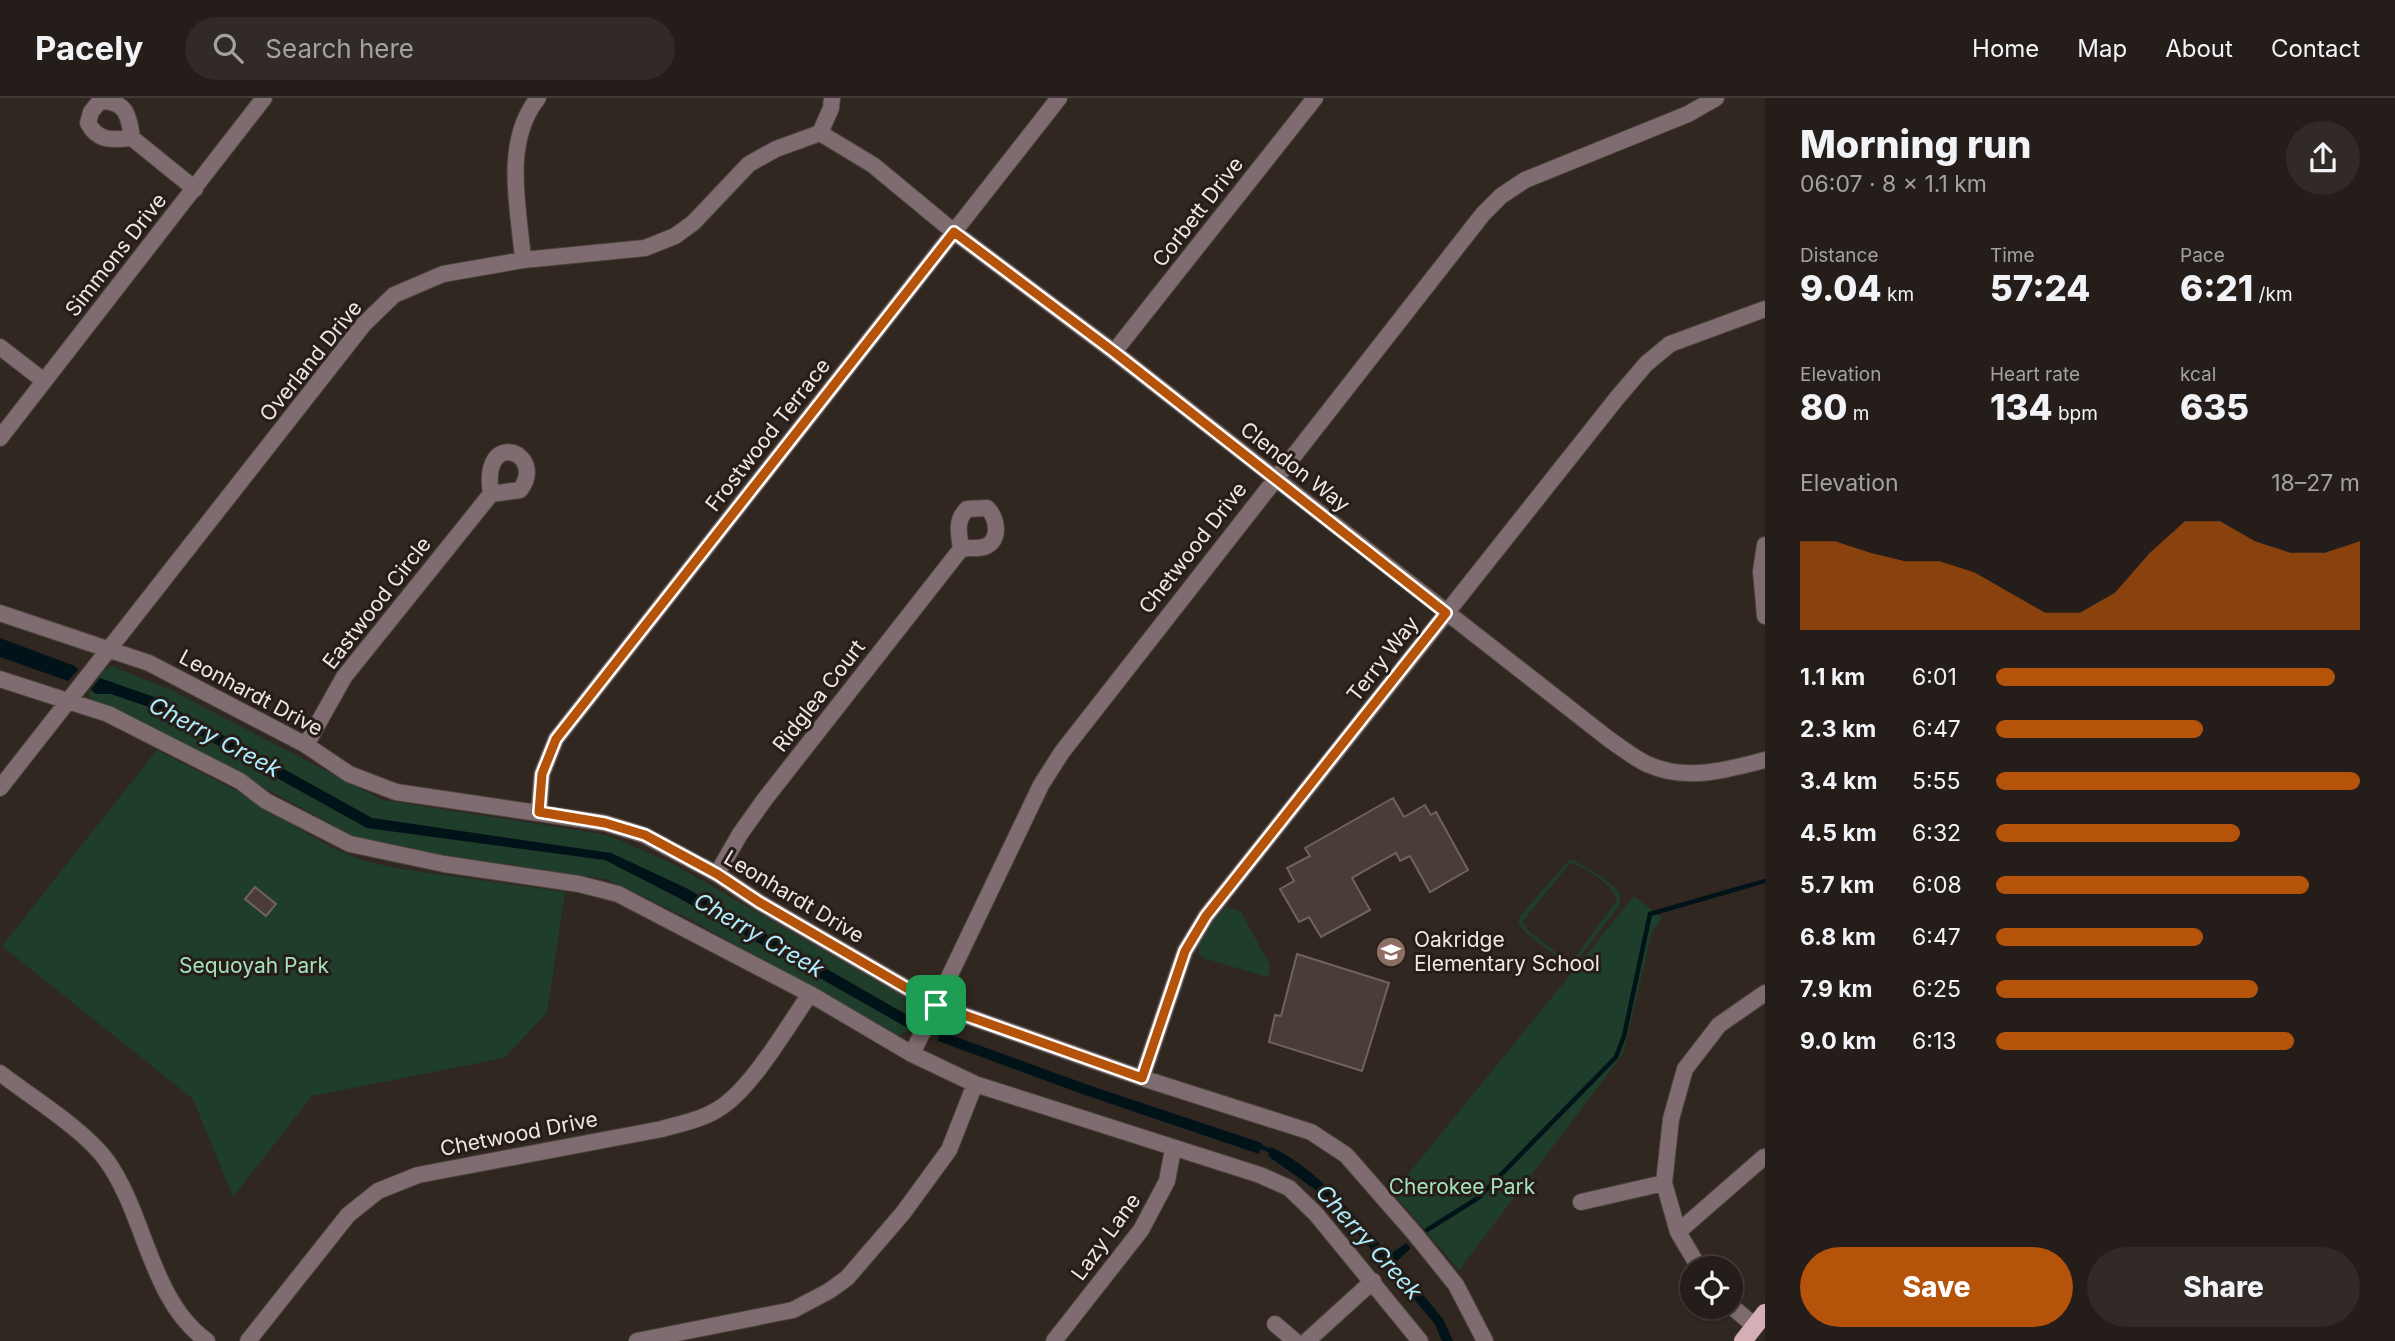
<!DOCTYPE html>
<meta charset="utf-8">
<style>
:root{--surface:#251d19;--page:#312a26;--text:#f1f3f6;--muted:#a3a2a2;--line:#423b38;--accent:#b45309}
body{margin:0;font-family:Inter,sans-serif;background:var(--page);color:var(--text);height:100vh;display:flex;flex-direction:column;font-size:26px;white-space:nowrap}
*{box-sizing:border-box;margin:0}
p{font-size:23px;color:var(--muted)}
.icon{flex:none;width:38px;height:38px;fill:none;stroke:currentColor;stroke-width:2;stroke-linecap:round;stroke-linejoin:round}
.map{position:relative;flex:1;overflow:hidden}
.drawer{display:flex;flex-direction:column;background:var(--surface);width:630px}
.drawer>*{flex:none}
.buttons{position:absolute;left:1680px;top:1158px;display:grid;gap:14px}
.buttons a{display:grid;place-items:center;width:63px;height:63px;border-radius:50%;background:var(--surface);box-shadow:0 2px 5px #0004,0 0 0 2px var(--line);font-size:35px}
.pin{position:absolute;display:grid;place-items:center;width:60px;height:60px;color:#fff;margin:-30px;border-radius:14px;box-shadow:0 4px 10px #0006}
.round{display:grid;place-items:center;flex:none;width:74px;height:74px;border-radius:37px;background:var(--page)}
.head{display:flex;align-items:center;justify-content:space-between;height:119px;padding:0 35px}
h1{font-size:38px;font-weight:800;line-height:52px}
.metrics{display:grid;grid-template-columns:repeat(3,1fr);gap:10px;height:119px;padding:7px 35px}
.metrics div{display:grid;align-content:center}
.metrics b{font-size:35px;font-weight:800}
.metrics small{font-size:19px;font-weight:400}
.metrics p{font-size:19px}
.chart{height:196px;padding:14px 35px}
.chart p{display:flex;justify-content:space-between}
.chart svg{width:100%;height:126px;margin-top:7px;fill:var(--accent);opacity:.7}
.cta{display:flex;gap:14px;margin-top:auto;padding:14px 35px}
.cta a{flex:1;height:80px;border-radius:42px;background:var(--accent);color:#fff;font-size:28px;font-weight:800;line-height:80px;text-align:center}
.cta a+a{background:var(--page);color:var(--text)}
ul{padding:0 35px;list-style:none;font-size:23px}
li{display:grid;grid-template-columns:112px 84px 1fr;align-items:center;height:52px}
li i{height:18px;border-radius:9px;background:var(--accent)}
header{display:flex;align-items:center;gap:42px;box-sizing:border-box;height:98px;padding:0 35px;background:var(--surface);border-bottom:2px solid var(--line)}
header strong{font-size:33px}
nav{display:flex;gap:38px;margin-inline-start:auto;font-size:24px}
.search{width:490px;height:63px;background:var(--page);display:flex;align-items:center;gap:18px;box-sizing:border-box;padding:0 24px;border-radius:38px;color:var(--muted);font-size:26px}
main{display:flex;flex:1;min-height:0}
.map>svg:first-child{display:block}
</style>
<header>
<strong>Pacely</strong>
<div class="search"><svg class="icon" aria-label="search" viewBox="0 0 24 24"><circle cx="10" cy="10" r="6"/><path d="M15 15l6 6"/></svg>Search here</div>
<nav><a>Home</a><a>Map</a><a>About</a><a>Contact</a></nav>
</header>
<main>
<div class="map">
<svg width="1765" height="1243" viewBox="0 0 1765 1243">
<rect width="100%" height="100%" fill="#312721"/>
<path fill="#1f3d2b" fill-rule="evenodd" d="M112,568L171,592L382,702L595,735L617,741L675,767L906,900L915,911V921L686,790L611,755L372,720L154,599L97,580L105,571Z
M88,591L96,596H111L149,609L367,730L605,762L679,800L910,931L900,937L887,936L692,822L607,781L388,749L361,742L183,646L92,605Z
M157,652L235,692L330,749L364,763L401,771L565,794L547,915L504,960L312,998L233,1099L193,1001L2,848Z
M1569,762C1578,762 1617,787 1620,796C1620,799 1620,805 1619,808L1578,861L1566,865L1527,836L1518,825L1520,818ZM1570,765C1584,768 1614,788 1617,802L1576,858L1566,862L1529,833L1522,824Z
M1634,798L1662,820L1652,834L1623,956L1459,1172L1393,1095Z
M1227,809L1241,814L1270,867L1268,879L1206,861L1199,856C1196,840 1214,818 1227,809Z"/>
<path fill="#001319" d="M0,540L75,568L78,572L68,583L0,559Z
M100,580L154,599L372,720L611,755L686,790L912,920L906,929L679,800L605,762L367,730L149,609L111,596H96L91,592Z
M940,933L1091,988L1262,1045L1259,1056L1085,997L938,943Z
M1271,1049C1320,1072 1354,1118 1389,1157L1406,1145L1411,1150L1396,1164L1443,1221L1453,1243H1442L1435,1226L1327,1100L1268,1058Z"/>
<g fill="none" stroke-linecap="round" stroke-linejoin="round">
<path stroke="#001319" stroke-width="4.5" d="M904,921L945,938
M1257,1048L1275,1054
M1427,1132L1478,1100L1616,959L1624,938L1650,816L1765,783"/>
</g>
<path fill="#493c39" stroke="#70625f" stroke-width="2" d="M1393,700L1404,719L1425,707L1431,717L1436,714L1468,772L1430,794L1410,758L1400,763L1396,755L1352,780L1370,812L1321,839L1309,819L1299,824L1280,791L1294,783L1287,770L1310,758L1305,750Z
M255,789L276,806L266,818L245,801Z
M1297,856L1389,885L1362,973L1269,944L1275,917L1281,918Z"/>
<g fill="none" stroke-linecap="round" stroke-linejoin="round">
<g stroke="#4b423c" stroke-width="18">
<path id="minor" d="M820,35L873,67L954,134L1114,254L1610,642C1622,650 1634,660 1647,666C1687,684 1726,672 1765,662
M132,40C113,42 98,44 88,25L91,14L100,3C126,3 129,17 132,40L195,91
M523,162C519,110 502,45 538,0
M0,249L44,283
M1114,254L1315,0
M0,340L264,0
M1765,447L1761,473L1765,518
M0,515L149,565L306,647L349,676L396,694L605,725L644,737L717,776L759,804L936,907L1142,980L1311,1034L1346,1057L1415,1136L1456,1187L1485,1243
M0,581L108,616L240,683L266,703L350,746L444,766L579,786L618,796L810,896L912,956L975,986L1260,1077L1289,1090L1316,1116L1420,1243
M306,647L344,579L491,396L520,392C548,355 480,328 491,396
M0,690L364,226L394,197L443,176L523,162L645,150L675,138L693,125L749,66L776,51L820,35L831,10L832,0
M539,714L542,676L556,641L1059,0
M717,776L740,736L765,701L961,451C969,449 977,451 984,449C1002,443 997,419 987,410L967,411C955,423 959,435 961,451
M912,956L1041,687L1062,654L1483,116L1501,98L1525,82L1688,16L1716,0
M0,975C31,999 85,1032 107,1063C146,1118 150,1202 207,1243
M1142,980L1185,853L1206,818L1617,300L1646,266L1670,246L1765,211
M1581,1104L1664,1085
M1678,1134L1764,1059
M1700,1171L1678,1134L1664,1085L1671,1021L1685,971L1719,927L1765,895
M1731,1208L1755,1228
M1275,1226L1295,1243
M248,1243L348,1117L378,1093L418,1077L662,1031C683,1025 705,1021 723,1008C755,985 787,929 810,896
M637,1243L793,1212L829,1193L847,1180L903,1115L949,1052L975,986
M1054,1243L1141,1132L1167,1083L1173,1051
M1307,1243L1373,1183"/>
</g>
<g stroke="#4b423c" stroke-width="19">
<path id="major" d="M1743,1243L1765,1215"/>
</g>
<use href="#minor" stroke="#7f6c70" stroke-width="16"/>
<use href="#major" stroke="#d6afb6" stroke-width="18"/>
</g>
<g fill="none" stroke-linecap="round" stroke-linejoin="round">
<g stroke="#fff" stroke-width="14">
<path id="route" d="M954,134L1114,254L1446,515L1206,818L1185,853L1142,980L936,907L759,804L717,776L645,737L605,725L539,714L542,676L556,641Z"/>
</g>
<use href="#route" stroke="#b45309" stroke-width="9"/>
</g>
<defs>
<g id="school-disc" transform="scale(1.575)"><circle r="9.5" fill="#8d6e63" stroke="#271d18"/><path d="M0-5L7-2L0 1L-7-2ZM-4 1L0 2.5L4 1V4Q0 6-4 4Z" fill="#fff"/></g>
</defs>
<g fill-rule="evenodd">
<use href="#school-disc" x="1391" y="854"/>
</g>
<g text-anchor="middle" stroke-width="6" stroke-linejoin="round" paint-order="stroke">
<g font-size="21" fill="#eee7e3" stroke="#271d18">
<text transform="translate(1198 114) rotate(-52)" y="7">Corbett Drive</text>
<text transform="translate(116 157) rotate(-52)" y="7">Simmons Drive</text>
<text transform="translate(311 263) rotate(-51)" y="7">Overland Drive</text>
<text transform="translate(768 337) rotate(-52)" y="7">Frostwood Terrace</text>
<text transform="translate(1295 369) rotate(38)" y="7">Clendon Way</text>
<text transform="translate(1193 450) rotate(-52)" y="7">Chetwood Drive</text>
<text transform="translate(377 505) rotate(-52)" y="7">Eastwood Circle</text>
<text transform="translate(1383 561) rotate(-52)" y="7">Terry Way</text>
<text transform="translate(251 595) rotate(28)" y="7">Leonhardt Drive</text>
<text transform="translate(819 598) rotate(-52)" y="7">Ridglea Court</text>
<text transform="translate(794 799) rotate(31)" y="7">Leonhardt Drive</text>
<text transform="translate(519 1036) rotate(-11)" y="7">Chetwood Drive</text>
<text transform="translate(1106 1139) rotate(-54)" y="7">Lazy Lane</text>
</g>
<g font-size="21" fill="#eee7e3" stroke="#271d18" text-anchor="start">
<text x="1414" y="849">Oakridge<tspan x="1414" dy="24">Elementary School</tspan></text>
</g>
<g font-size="21" fill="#a3e2ba" stroke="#271d18">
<text x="254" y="875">Sequoyah Park</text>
<text x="1462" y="1096">Cherokee Park</text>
</g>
<g font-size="23" font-style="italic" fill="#aeeeff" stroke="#271d18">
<text transform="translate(215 639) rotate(28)" y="8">Cherry Creek</text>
<text transform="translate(759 837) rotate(30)" y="8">Cherry Creek</text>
<text transform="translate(1369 1144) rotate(48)" y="8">Cherry Creek</text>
</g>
</g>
</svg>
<div class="buttons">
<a><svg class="icon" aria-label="locate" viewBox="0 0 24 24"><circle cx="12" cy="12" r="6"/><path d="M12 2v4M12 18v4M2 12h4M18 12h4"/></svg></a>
</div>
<div class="pin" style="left:936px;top:907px;background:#1e9e55"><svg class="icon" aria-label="arrive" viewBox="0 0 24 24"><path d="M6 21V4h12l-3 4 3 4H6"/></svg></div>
</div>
<section class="drawer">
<div class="head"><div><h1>Morning run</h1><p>06:07 · 8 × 1.1 km</p></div><a class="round"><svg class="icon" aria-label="share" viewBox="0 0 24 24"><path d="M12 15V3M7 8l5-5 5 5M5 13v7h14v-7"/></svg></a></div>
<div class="metrics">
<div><p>Distance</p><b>9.04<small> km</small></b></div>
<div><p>Time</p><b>57:24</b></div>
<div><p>Pace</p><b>6:21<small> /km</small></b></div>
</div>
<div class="metrics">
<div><p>Elevation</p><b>80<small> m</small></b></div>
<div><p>Heart rate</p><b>134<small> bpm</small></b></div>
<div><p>kcal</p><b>635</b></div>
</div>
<div class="chart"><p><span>Elevation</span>18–27 m</p>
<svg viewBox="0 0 160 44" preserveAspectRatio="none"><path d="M0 44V13L10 13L20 17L30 20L40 20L50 24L60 31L70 38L80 38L90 31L100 17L110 6L120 6L130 13L140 17L150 17L160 13V44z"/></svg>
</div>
<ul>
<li><b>1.1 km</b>6:01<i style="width:93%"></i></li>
<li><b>2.3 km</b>6:47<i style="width:57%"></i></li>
<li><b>3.4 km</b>5:55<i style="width:100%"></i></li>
<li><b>4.5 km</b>6:32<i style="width:67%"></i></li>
<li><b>5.7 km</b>6:08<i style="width:86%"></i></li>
<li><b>6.8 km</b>6:47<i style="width:57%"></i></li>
<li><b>7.9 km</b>6:25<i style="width:72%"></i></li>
<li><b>9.0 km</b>6:13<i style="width:82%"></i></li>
</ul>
<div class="cta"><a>Save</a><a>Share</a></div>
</section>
</main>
